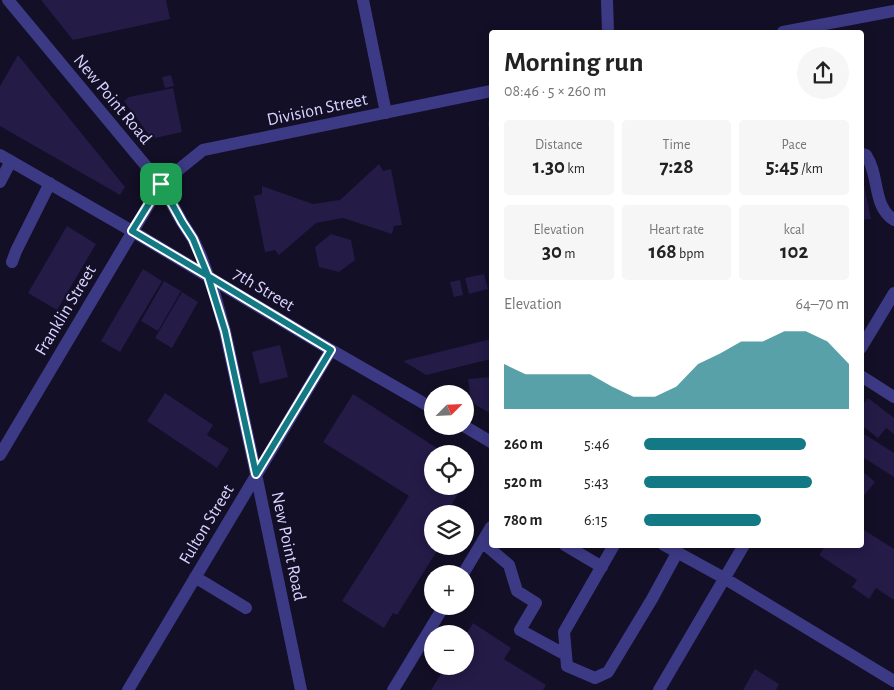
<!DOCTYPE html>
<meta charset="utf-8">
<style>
:root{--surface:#fff;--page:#f6f6f6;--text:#222;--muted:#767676;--accent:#137a85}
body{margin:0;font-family:"Alegreya Sans",sans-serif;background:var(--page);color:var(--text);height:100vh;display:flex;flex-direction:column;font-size:19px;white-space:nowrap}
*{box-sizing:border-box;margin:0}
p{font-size:16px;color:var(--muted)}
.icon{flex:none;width:28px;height:28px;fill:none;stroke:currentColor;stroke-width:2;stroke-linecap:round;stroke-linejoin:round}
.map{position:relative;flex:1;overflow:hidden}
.details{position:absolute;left:489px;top:30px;width:375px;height:518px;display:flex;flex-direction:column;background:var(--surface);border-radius:5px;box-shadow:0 2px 12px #0003}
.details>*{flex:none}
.needle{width:32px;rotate:66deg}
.tools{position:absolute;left:424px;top:385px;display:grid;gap:10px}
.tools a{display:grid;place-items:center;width:50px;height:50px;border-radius:50%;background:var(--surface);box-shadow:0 2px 12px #0003;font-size:25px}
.pin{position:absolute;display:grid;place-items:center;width:42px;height:42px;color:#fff;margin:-21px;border-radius:10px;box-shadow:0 2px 8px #0006}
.round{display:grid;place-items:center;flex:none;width:52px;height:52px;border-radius:26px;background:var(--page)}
.headline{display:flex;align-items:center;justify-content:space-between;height:85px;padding:0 15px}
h1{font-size:28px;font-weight:700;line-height:38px}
.metrics{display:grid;grid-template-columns:repeat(3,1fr);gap:8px;height:85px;padding:5px 15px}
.metrics div{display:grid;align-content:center;border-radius:5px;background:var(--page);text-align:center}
.metrics b{font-size:21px;font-weight:700}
.metrics small{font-size:14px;font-weight:400}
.metrics p{font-size:14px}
.chart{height:140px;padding:10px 15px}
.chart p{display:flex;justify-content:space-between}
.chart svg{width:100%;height:90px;margin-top:5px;fill:var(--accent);opacity:.7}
ul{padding:0 15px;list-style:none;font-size:16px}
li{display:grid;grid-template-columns:80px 60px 1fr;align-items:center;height:38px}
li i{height:12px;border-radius:6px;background:var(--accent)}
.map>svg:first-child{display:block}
</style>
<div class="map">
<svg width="894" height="690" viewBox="0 0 894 690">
<rect width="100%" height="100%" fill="#130f26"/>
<path fill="#241b47" d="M41,0H166L170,19L73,40Z
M18,55L125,187L120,195L0,126V86Z
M171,75L174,86L165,88L162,77Z
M173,88L182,132L155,138L149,135L124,101L129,97Z
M488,122H491V135H490Z
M379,164L383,171L391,169L402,225L394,226L392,234L343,218L316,223L279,255L275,250L265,252L254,196L262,194V186L313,204L340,200Z
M861,175H862L871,219L861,220Z
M67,226L96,244L57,310L28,293Z
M331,234L351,240L355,260L339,272L319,267L315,247Z
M143,269L162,281L120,352L101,341Z
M484,274L488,289L469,294L465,278Z
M460,280L463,295L454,297L450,282Z
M164,281L181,291L158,331L141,321Z
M182,292L198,302L172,348L155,338Z
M491,339V359L426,375L403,361Z
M280,345L288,377L260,384L252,352Z
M491,377V414L471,402L468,379Z
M165,393L213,425L207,435L229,449L217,468L147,421Z
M353,394L446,454H432V486H463L446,514H432V546H440L397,615L393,613L384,628L342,601L409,496L323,442Z
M868,398L894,418V434L886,428L878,438L861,425V407Z
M861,432L894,453V477L861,456Z
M465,466L473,471L465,483Z
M861,470L875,482L863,497L861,495Z
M861,528L894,549V600L876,588L869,599L852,587L857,580L819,555L826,545H861Z
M473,623L511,648L504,659L546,685L543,690H431L446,666H465V636Z
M755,669L779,684L776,690H743Z"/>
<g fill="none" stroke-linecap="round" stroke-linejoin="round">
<path stroke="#3d3a85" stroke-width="12" d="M8,0L161,184L182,222L193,239L201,256L215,295L225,331L256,474L301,690
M363,0L386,113
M607,0L608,32
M783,32L894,11
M861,154L866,155C880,176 872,206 894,220
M0,155L132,231L331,350L432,408
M0,182L11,161
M12,262L16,251L50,183
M861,348L894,293
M861,376L894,397
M464,426L491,442
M0,455L161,184L203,150L491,91
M482,542L509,565L517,591L536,603L520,630L566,655
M565,545L602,567
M614,545L564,632L567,666L595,678L608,672L652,599L677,553
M664,545L724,578L894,681
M463,574L491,527
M195,577L246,608
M128,690L331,350
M393,690L444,606
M659,690L744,545"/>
</g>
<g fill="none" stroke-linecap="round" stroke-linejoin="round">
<g stroke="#fff" stroke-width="10">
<path id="route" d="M161,184L132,231L208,276L225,331L256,474L331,350L208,276L193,239L182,222L161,184"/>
</g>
<use href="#route" stroke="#137a85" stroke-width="6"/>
</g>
<g text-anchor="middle" stroke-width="4" stroke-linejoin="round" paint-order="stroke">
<g font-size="18" fill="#d9d4ff" stroke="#130f26">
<text transform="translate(113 99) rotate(50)" y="6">New Point Road</text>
<text transform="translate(317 109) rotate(-12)" y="6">Division Street</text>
<text transform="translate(264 289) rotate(31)" y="6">7th Street</text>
<text transform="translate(65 310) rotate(-59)" y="6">Franklin Street</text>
<text transform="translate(206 524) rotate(-59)" y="6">Fulton Street</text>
<text transform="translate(289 546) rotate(78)" y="6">New Point Road</text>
</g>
</g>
</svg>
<div class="tools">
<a><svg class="needle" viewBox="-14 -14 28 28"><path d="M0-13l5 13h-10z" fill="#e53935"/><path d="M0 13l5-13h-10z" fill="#767676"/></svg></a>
<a><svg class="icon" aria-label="locate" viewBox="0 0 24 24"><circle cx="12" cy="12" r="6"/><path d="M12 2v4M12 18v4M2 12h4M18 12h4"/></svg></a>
<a><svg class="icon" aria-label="layers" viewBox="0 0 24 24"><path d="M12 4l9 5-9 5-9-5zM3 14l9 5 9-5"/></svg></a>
<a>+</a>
<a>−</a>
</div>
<div class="pin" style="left:161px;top:184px;background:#1e9e55"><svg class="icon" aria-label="arrive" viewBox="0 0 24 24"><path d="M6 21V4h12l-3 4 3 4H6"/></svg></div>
<section class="details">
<div class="headline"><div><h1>Morning run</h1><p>08:46 · 5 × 260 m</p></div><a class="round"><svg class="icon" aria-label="share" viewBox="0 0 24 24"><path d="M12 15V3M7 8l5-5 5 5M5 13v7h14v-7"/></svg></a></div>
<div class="metrics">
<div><p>Distance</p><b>1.30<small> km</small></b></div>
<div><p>Time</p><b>7:28</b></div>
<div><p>Pace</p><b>5:45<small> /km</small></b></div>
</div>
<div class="metrics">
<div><p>Elevation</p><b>30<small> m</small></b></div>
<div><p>Heart rate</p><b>168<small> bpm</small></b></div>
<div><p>kcal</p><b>102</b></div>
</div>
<div class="chart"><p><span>Elevation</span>64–70 m</p>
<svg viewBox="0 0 160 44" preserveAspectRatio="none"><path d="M0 44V22L10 27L20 27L30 27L40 27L50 33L60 38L70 38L80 33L90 22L100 17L110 11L120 11L130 6L140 6L150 11L160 22V44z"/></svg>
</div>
<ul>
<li><b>260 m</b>5:46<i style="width:79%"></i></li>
<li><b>520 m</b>5:43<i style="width:82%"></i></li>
<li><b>780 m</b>6:15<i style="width:57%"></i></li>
</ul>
</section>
</div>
